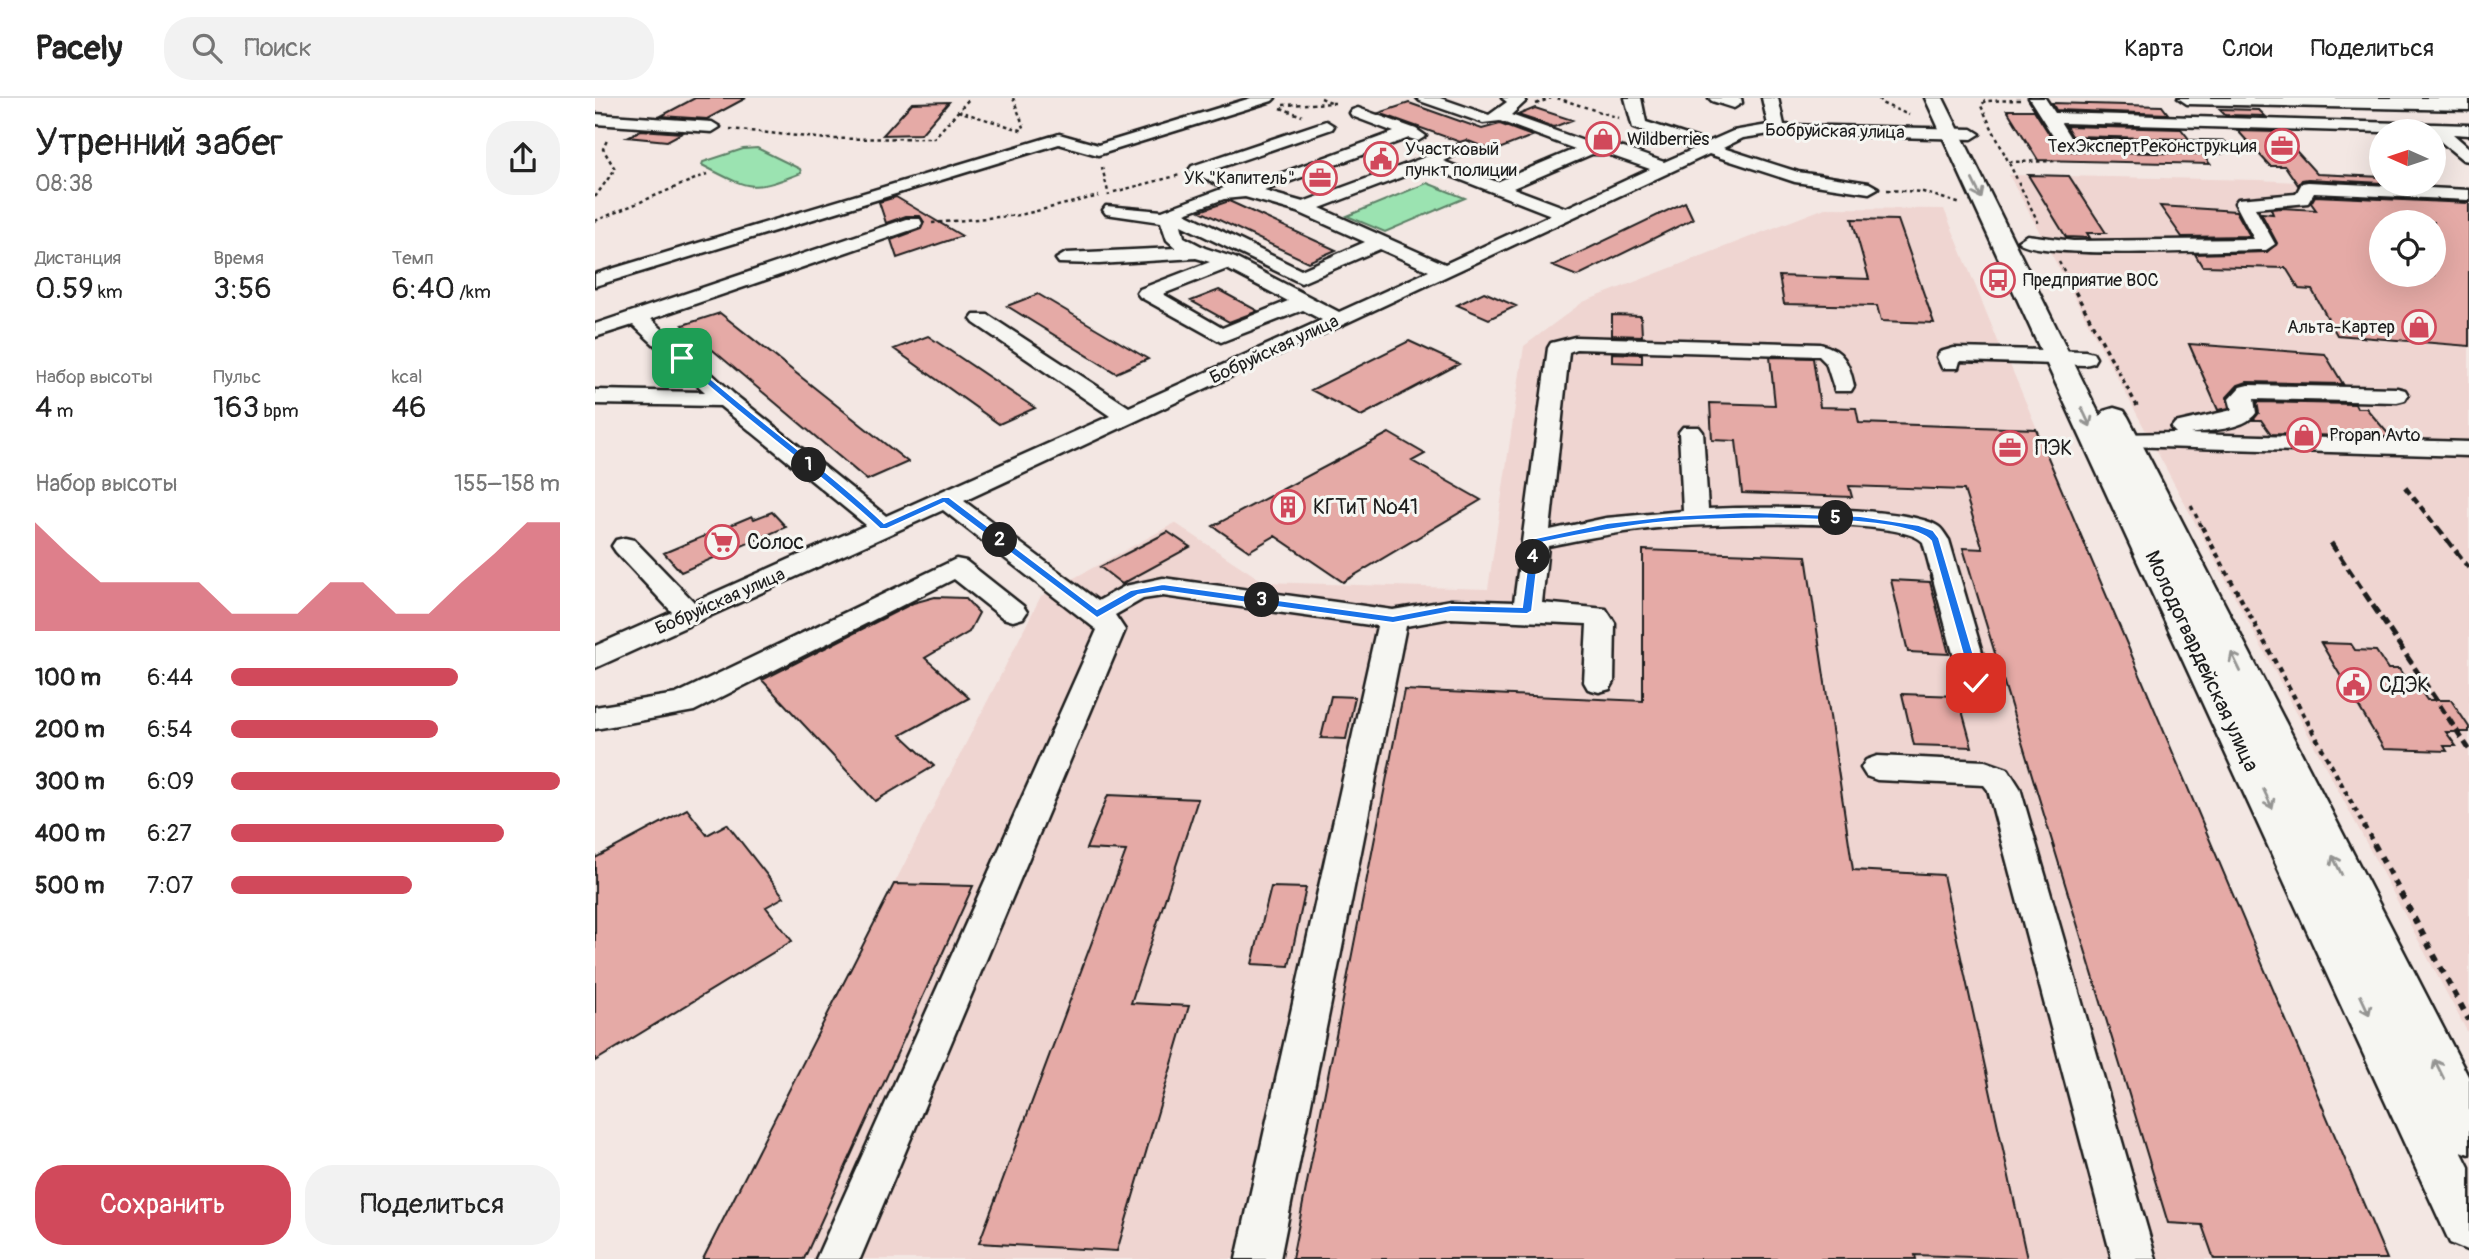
<!DOCTYPE html>
<html lang="ru">
<meta charset="utf-8">
<style>
:root{--surface:#fff;--page:#f2f2f2;--text:#222;--muted:#767676;--line:#e0e0e0;--accent:#d1495b}
body{margin:0;font-family:Pangolin,sans-serif;background:var(--page);color:var(--text);height:100vh;display:flex;flex-direction:column;font-size:26px;white-space:nowrap}
*{box-sizing:border-box;margin:0}
p{font-size:23px;color:var(--muted)}
.icon{flex:none;width:38px;height:38px;fill:none;stroke:currentColor;stroke-width:2;stroke-linecap:round;stroke-linejoin:round}
.map{position:relative;flex:1;overflow:hidden}
.side{display:flex;flex-direction:column;background:var(--surface);width:595px}
.side>*{flex:none}
.needle{width:46px;rotate:273deg}
.fabs{position:absolute;left:1774px;top:21px;display:grid;gap:14px}
.fabs a{display:grid;place-items:center;width:77px;height:77px;border-radius:50%;background:var(--surface);box-shadow:0 7px 28px #0002;font-size:35px}
.pin{position:absolute;display:grid;place-items:center;width:60px;height:60px;color:#fff;margin:-30px;border-radius:14px;box-shadow:0 4px 10px #0006}
.km{position:absolute;width:35px;height:35px;margin:-18px;border-radius:50%;background:#222;color:#fff;font-size:19px;line-height:35px;text-align:center}
.round{display:grid;place-items:center;flex:none;width:74px;height:74px;border-radius:28px;background:var(--page)}
.overview{display:flex;align-items:center;justify-content:space-between;height:119px;padding:0 35px}
h1{font-size:38px;font-weight:600;line-height:52px}
.figures{display:grid;grid-template-columns:repeat(3,1fr);gap:10px;height:119px;padding:7px 35px}
.figures div{display:grid;align-content:center}
.figures b{font-size:30px;font-weight:600}
.figures small{font-size:19px;font-weight:400}
.figures p{font-size:19px}
.chart{height:196px;padding:14px 35px}
.chart p{display:flex;justify-content:space-between}
.chart svg{width:100%;height:126px;margin-top:7px;fill:var(--accent);opacity:.7}
.primary-button{display:flex;gap:14px;margin-top:auto;padding:14px 35px}
.primary-button a{flex:1;height:80px;border-radius:28px;background:var(--accent);color:#fff;font-size:28px;font-weight:600;line-height:80px;text-align:center}
.primary-button a+a{background:var(--page);color:var(--text)}
ul{padding:0 35px;list-style:none;font-size:23px}
li{display:grid;grid-template-columns:112px 84px 1fr;align-items:center;height:52px}
li i{height:18px;border-radius:9px;background:var(--accent)}
header{display:flex;align-items:center;gap:42px;box-sizing:border-box;height:98px;padding:0 35px;background:var(--surface);border-bottom:2px solid var(--line)}
header strong{font-size:33px}
nav{display:flex;gap:38px;margin-inline-start:auto;font-size:24px}
.search{width:490px;height:63px;background:var(--page);display:flex;align-items:center;gap:18px;box-sizing:border-box;padding:0 24px;border-radius:28px;color:var(--muted);font-size:26px}
main{display:flex;flex:1;min-height:0}
.map>svg:first-child{display:block}
</style>
<header>
<strong>Pacely</strong>
<div class="search"><svg class="icon" aria-label="search" viewBox="0 0 24 24"><circle cx="10" cy="10" r="6"/><path d="M15 15l6 6"/></svg>Поиск</div>
<nav><a>Карта</a><a>Слои</a><a>Поделиться</a></nav>
</header>
<main>
<section class="side">
<div class="overview"><div><h1>Утренний забег</h1><p>08:38</p></div><a class="round"><svg class="icon" aria-label="share" viewBox="0 0 24 24"><path d="M12 15V3M7 8l5-5 5 5M5 13v7h14v-7"/></svg></a></div>
<div class="figures">
<div><p>Дистанция</p><b>0.59<small> km</small></b></div>
<div><p>Время</p><b>3:56</b></div>
<div><p>Темп</p><b>6:40<small> /km</small></b></div>
</div>
<div class="figures">
<div><p>Набор высоты</p><b>4<small> m</small></b></div>
<div><p>Пульс</p><b>163<small> bpm</small></b></div>
<div><p>kcal</p><b>46</b></div>
</div>
<div class="chart"><p><span>Набор высоты</span>155–158 m</p>
<svg viewBox="0 0 160 44" preserveAspectRatio="none"><path d="M0 44V6L10 17L20 27L30 27L40 27L50 27L60 38L70 38L80 38L90 27L100 27L110 38L120 38L130 27L140 17L150 6L160 6V44z"/></svg>
</div>
<ul>
<li><b>100 m</b>6:44<i style="width:69%"></i></li>
<li><b>200 m</b>6:54<i style="width:63%"></i></li>
<li><b>300 m</b>6:09<i style="width:100%"></i></li>
<li><b>400 m</b>6:27<i style="width:83%"></i></li>
<li><b>500 m</b>7:07<i style="width:55%"></i></li>
</ul>
<div class="primary-button"><a>Сохранить</a><a>Поделиться</a></div>
</section>
<div class="map">
<svg width="1874" height="1161" viewBox="0 0 1874 1161">
<rect width="100%" height="100%" fill="#f3e7e3"/>
<filter id="ink" filterUnits="userSpaceOnUse"><feTurbulence type="fractalNoise" baseFrequency=".0143" numOctaves="2"/><feDisplacementMap in="SourceGraphic" scale="14" xChannelSelector="R" yChannelSelector="G"/><feConvolveMatrix kernelMatrix="1 2 1 2 8 2 1 2 1" color-interpolation-filters="sRGB"/></filter>
<g filter="url(#ink)">
<path fill="#efd5d1" fill-rule="evenodd" d="M1414,77L1664,82L1874,94V937ZM1787,124H1839V177H1787Z
M1230,110L1349,111L1405,248H1389L1394,261L1413,262L1792,1161H108L446,498L580,425L669,484L893,491L929,248L988,204Z"/>
<path fill="#9be3b1" stroke="#5c8066" stroke-width="2" d="M162,50L205,71L206,75C155,95 154,91 107,67L108,64L148,51Z
M832,85L870,100L790,134L752,118Z"/>
<path fill="#e5aaa6" stroke="#1c1c1c" stroke-width="2" fill-rule="evenodd" d="M100,0H151L112,21L66,18Z
M354,4L326,36L288,37L317,5Z
M814,5L887,31L905,26L937,38L899,53L871,42L865,44L784,15Z
M1457,5L1567,8L1573,16L1461,12Z
M940,10L977,22L959,29L923,17Z
M1624,11L1664,12L1670,18L1630,17Z
M1412,12H1439L1463,50L1470,53L1607,56L1615,66L1443,62Z
M1471,28L1586,31L1594,41L1477,38Z
M46,32L87,35L72,43L32,39Z
M1643,33L1684,34L1722,76L1787,79V85L1713,81L1707,82L1703,87L1690,68H1675Z
M1433,77L1474,78L1511,135H1492L1495,140L1471,139Z
M1720,98L1874,105V248L1742,237L1717,192L1704,191L1691,170L1607,168L1600,156L1672,154L1682,145L1666,115L1678,116L1676,111L1686,110L1721,112L1716,105ZM1787,124H1839V177H1787Z
M301,99L367,138L302,160L296,142L326,131L329,124L325,118H311L291,125L284,104Z
M634,103L741,152L713,164L605,113Z
M1090,104L1098,121L982,178L957,168Z
M1565,108L1641,113L1655,138L1587,139Z
M1257,121L1303,122L1339,225L1286,223L1282,208L1189,206L1184,178L1274,181Z
M624,192L663,213L634,224L596,203Z
M889,194L921,208L894,221L862,207Z
M443,196L553,261L521,275L412,208Z
M125,215L211,283L313,364L272,382L88,227Z
M1017,217L1046,218L1047,238L1017,237Z
M333,238L440,310L404,326L299,251Z
M814,243L864,266L766,318L716,292Z
M1594,246L1730,256L1748,286L1652,284L1643,287L1632,299L1634,310L1623,312Z
M1017,255L1047,256V265L1017,264Z
M1175,259L1218,260L1225,309L1261,310L1264,325L1441,331L1792,1161H1619L1607,1127L1573,1125L1368,450L1388,451L1369,392L1254,388L1257,399L1147,395L1141,343L1117,342L1115,305L1180,307Z
M1662,304L1760,306L1762,310H1771L1796,339L1676,336L1666,322H1658L1664,315Z
M794,335L830,356L817,363L886,402L748,484L680,438L654,453L618,428Z
M177,414L191,429L86,474L69,455L157,418L159,421Z
M573,434L595,449L527,486L505,469Z
M1048,452L1211,458L1258,772L1348,777L1432,1161L1320,1157L1321,1161H697L809,592L1048,603Z
M1296,482L1335,484L1354,556L1313,554Z
M340,499L370,500L384,515L374,534L330,560L374,600L306,637L339,668L280,703L167,582L318,505Z
M1726,545L1756,546L1760,552L1781,553L1793,571H1804L1813,585L1821,586L1832,602H1856L1874,629V634H1851L1861,648H1849L1852,653L1789,651Z
M1307,596L1363,598L1377,649L1319,647Z
M736,598L760,599L751,641L726,640Z
M513,697L603,701L536,905L594,908L522,1153L384,1145L531,753L491,751Z
M92,711L112,737L132,726L189,799L171,809L197,843L0,963V760Z
M299,786L378,788L209,1161H108Z
M676,789L711,790L694,868L657,866Z"/>
<g fill="none" stroke-linecap="round" stroke-linejoin="round">
<g stroke="#1c1c1c" stroke-width="5">
<path id="minor" d="M656,0H680L677,3L503,57L464,46L0,188V176L458,38L464,36L503,47Z
M822,0H845L894,17L912,4L907,0H929L931,3L916,17L997,46L1020,47L1069,64L1099,51L1038,30L1030,0H1046L1051,24L1113,44L1138,33L1173,27L1167,0H1183L1189,27L1377,31L1385,36L1377,41L1175,36L1148,40L1128,50L1203,74L1274,85L1283,90L1274,95L1200,84L1114,56L369,403L503,503L530,488L568,480L798,512L856,502L919,504L953,250L956,245L980,239L1225,246C1249,252 1254,265 1259,288L1256,293H1240L1231,265L1224,258L981,251L974,254L955,432L1011,420L1088,413L1084,334L1088,329H1104L1108,334L1113,411C1154,409 1315,407 1344,429C1348,432 1351,438 1354,442L1396,585L1392,592L1381,595L1370,592L1366,585L1328,444C1307,419 1113,426 1075,429C1033,432 993,440 953,448L947,505L1011,511L1020,525L1019,584L1015,591L1004,594L993,591L989,584L992,526L856,520L811,528L685,1161H641L782,528L568,498L548,501L520,517L530,532L265,1161H221L502,532L348,412L0,570V548L77,514L21,454L17,448L21,442L30,440L39,442L99,504L271,427L125,308L0,306V292L110,294L38,227L0,239V226L311,121H325L327,125L325,129L56,221L139,296L291,418L515,318L379,225L376,221L379,217H393L534,309L727,222L708,212L626,244L545,199L542,195L545,191L615,164L601,160L504,166L464,165L461,161L471,155L581,150L572,142L566,124L511,116L508,112L511,108L567,113L629,90L594,72L597,68L725,25L731,23L739,28L737,31L618,72L652,88L799,34L757,18L755,15L757,12L763,10L821,31L831,38L823,43L814,40L669,93L708,104L863,47L871,52L848,63L902,84L980,51L905,23L888,25L825,3ZM997,56H1012L1055,71L971,110L918,90ZM833,69L956,117L850,166L725,110ZM650,99L703,114L770,144L706,172L590,115L629,101ZM586,127L706,185L785,151L834,173L744,214L640,160L610,150L589,139ZM632,171L693,203L627,230L568,196Z
M1114,0H1146L1147,5L1139,10L1117,3Z
M1434,0H1450L1460,15L1874,27V37L1858,36L1874,50V63L1868,62L1839,38V33L1787,34L1466,25L1476,41L1628,44L1636,49L1628,54L1471,51L1465,49Z
M0,16L117,24L125,29L117,34L0,26Z
M1713,84L1874,92V102L1719,95L1713,105L1660,110L1680,146L1671,152C1636,152 1438,162 1423,143L1432,137L1478,143L1659,141L1640,105L1643,101L1701,96L1707,85Z
M1359,250L1490,253L1498,255L1501,260L1498,265L1490,267L1365,263L1363,270H1347L1342,259L1345,254Z
M1653,287L1802,290L1810,292L1813,297L1810,302L1802,304L1659,301L1661,315C1649,332 1614,332 1595,336L1874,344V358L1530,348L1522,346L1518,341L1522,336L1581,335L1576,330L1580,325L1637,312L1634,301L1645,289Z
M361,461L371,463L428,508L432,514L428,520L418,523L408,520L359,481L99,613L0,631V609L81,596Z
M1282,658L1390,663L1413,671L1425,690L1561,1161H1517L1393,692L1389,687L1282,682L1271,678L1266,670L1271,662Z"/>
</g>
<g stroke="#1c1c1c" stroke-width="5">
<path id="major" d="M1330,0H1348L1505,318L1509,313L1519,310L1529,313L1533,319L1874,980V1056L1866,1053L1874,1069V1153L1855,1145Z
M1583,0H1874V12L1592,6Z"/>
</g>
<path stroke="#1c1c1c" stroke-width="2.5" stroke-dasharray="3.5 3.5" stroke-linecap="butt" d="M418,0L430,32
M726,0L736,4
M962,0L1024,20
M1284,0L1286,5L1314,17
M1425,2L1390,3L1386,8L1444,126
M941,6L956,0
M688,7L740,5
M686,10L707,18
M363,13L429,33
M135,31L232,41L339,40L375,0
M1414,64L1466,63
M507,69L514,98
M1292,92L1328,94L1366,106
M519,94L585,77
M0,99L20,71L8,51L13,40
M0,123L112,76
M337,125L425,117L504,98
M1464,164L1477,187"/>
<path stroke="#1c1c1c" stroke-width="3.5" stroke-dasharray="4.5 4.5" stroke-linecap="butt" d="M1476,186L1542,308
M1596,408L1608,431"/>
<path stroke="#1c1c1c" stroke-width="4.5" stroke-dasharray="5 5" stroke-linecap="butt" d="M1607,429L1780,748"/>
<path stroke="#1c1c1c" stroke-width="6" stroke-dasharray="7 7" stroke-linecap="butt" d="M1779,746L1874,922"/>
<use href="#minor" fill="#f6f6f2" fill-rule="evenodd"/>
<use href="#major" fill="#f6f6f2" fill-rule="evenodd"/>
<path stroke="#1c1c1c" stroke-width="4.5" stroke-dasharray="8 4.5" stroke-linecap="butt" d="M1810,389L1843,431"/>
<path stroke="#1c1c1c" stroke-width="5" stroke-dasharray="10 5" stroke-linecap="butt" d="M1842,429L1874,470
M1736,445L1874,651"/>
</g>
<defs><path id="oneway-shaft" d="M-6 0H5M1.5-3L5.5 0L1.5 3" fill="none" stroke-width="1.6" stroke-linecap="round" stroke-linejoin="round" transform="scale(1.75)"/></defs>
<g stroke="#949492">
<use href="#oneway-shaft" transform="translate(1382 91) rotate(64)"/>
<use href="#oneway-shaft" transform="translate(1491 319) rotate(65)"/>
<use href="#oneway-shaft" transform="translate(1641 564) rotate(-116)"/>
<use href="#oneway-shaft" transform="translate(1673 701) rotate(65)"/>
<use href="#oneway-shaft" transform="translate(1742 767) rotate(-116)"/>
<use href="#oneway-shaft" transform="translate(1770 907) rotate(65)"/>
<use href="#oneway-shaft" transform="translate(1844 971) rotate(-116)"/>
</g>
</g>
<path fill="#1a73e8" stroke="#fff" stroke-width="2" d="M84,258H90C154,317 226,365 289,425L347,399H354L502,511L536,492L568,486L798,518L856,507L927,509L936,441L1012,425L1075,418L1154,414L1265,418L1324,427L1338,432L1344,440L1387,585L1381,589L1376,585L1336,443C1313,414 1113,420 1072,424C1029,428 987,436 945,445L937,513L932,516L856,514L798,525L568,493L543,497L502,520L349,405L292,431H285C221,371 148,321 84,262Z"/>
<defs>
<g id="shop-ring" transform="scale(1.75)"><circle r="9.5" fill="#f6f6f2" stroke="#d1495b" stroke-width="1.5"/><path d="M-5-2.5h2.3a2.7 3.5 0 0 1 5.4 0H5L5.5 6h-11ZM-1.5-2.5h3a1.5 2.3 0 0 0-3 0Z" fill="#d1495b"/></g>
<g id="office-ring" transform="scale(1.75)"><circle r="9.5" fill="#f6f6f2" stroke="#d1495b" stroke-width="1.5"/><path d="M-6-3h4V-5.5h4V-3h4V5H-6ZM-1-4.5V-3h2v-1.5ZM-6 0V1H6V0Z" fill="#d1495b"/></g>
<g id="civic-ring" transform="scale(1.75)"><circle r="9.5" fill="#f6f6f2" stroke="#d1495b" stroke-width="1.5"/><path d="M-.6-6.5H3V-4.5H.6V-3L4-1V1h2V6H-6V1h2V-1L-.6-3ZM-1.2 2.5V6h2.4V2.5Z" fill="#d1495b"/></g>
<g id="bus-ring" transform="scale(1.75)"><circle r="9.5" fill="#f6f6f2" stroke="#d1495b" stroke-width="1.5"/><path d="M-5-6H5V4H4V6H2V4H-2V6H-4V4H-5ZM-3.5-4V0h7V-4ZM-3.5 1.2v1.5H-2V1.2ZM2 1.2v1.5H3.5V1.2Z" fill="#d1495b"/></g>
<g id="building-ring" transform="scale(1.75)"><circle r="9.5" fill="#f6f6f2" stroke="#d1495b" stroke-width="1.5"/><path d="M-4-6H4V6H1V3H-1V6H-4ZM-2.5-4.3h1.7v1.8h-1.7ZM.8-4.3h1.7v1.8H.8ZM-2.5-1h1.7V.8h-1.7ZM.8-1h1.7V.8H.8Z" fill="#d1495b"/></g>
<g id="supermarket-ring" transform="scale(1.75)"><circle r="9.5" fill="#f6f6f2" stroke="#d1495b" stroke-width="1.5"/><path d="M-6-5.5h2.5l.6 2H6L4.5 2H-2.5L-4.4-4H-6ZM-1.5 3.2a1.3 1.3 0 1 0 .1 0ZM3 3.2a1.3 1.3 0 1 0 .1 0Z" fill="#d1495b"/></g>
</defs>
<g fill-rule="evenodd">
<use href="#shop-ring" x="1008" y="41"/>
<use href="#office-ring" x="1687" y="48"/>
<use href="#civic-ring" x="786" y="61"/>
<use href="#office-ring" x="725" y="80"/>
<use href="#bus-ring" x="1403" y="182"/>
<use href="#shop-ring" x="1824" y="229"/>
<use href="#shop-ring" x="1709" y="337"/>
<use href="#office-ring" x="1415" y="350"/>
<use href="#building-ring" x="693" y="409"/>
<use href="#supermarket-ring" x="127" y="444"/>
<use href="#civic-ring" x="1759" y="587"/>
</g>
<g text-anchor="middle" stroke-width="6" stroke-linejoin="round" paint-order="stroke">
<g font-size="18" fill="#1c1c1c" stroke="#f6f6f2">
<text transform="translate(1240 33) rotate(1)" y="6">Бобруйская улица</text>
<text transform="translate(679 251) rotate(-25)" y="6">Бобруйская улица</text>
<text transform="translate(125 503) rotate(-24)" y="6">Бобруйская улица</text>
</g>
<g font-size="18" fill="#1c1c1c" stroke="#f6f6f2" text-anchor="start">
<text x="1032" y="47">Wildberries</text>
<text x="1662" y="54" text-anchor="end">ТехЭкспертРеконструкция</text>
<text x="810" y="57">Участковый<tspan x="810" dy="21">пункт полиции</tspan></text>
<text x="700" y="86" text-anchor="end">УК "Капитель"</text>
<text x="1428" y="188">Предприятие ВОС</text>
<text x="1800" y="235" text-anchor="end">Альта-Картер</text>
<text x="1734" y="343">Propan Avto</text>
</g>
<g font-size="21" fill="#1c1c1c" stroke="#f6f6f2" text-anchor="start">
<text x="1440" y="357">ПЭК</text>
<text x="718" y="416">КГТиТ №41</text>
<text x="152" y="451">Солос</text>
<text x="1784" y="594">СДЭК</text>
</g>
<g font-size="21" fill="#1c1c1c" stroke="#f6f6f2">
<text transform="translate(1607 563) rotate(65)" y="7">Молодогвардейская улица</text>
</g>
</g>
</svg>
<div class="fabs">
<a><svg class="needle" viewBox="-14 -14 28 28"><path d="M0-13l5 13h-10z" fill="#e53935"/><path d="M0 13l5-13h-10z" fill="#767676"/></svg></a>
<a><svg class="icon" aria-label="locate" viewBox="0 0 24 24"><circle cx="12" cy="12" r="6"/><path d="M12 2v4M12 18v4M2 12h4M18 12h4"/></svg></a>
</div>
<div class="pin" style="left:87px;top:260px;background:#1e9e55"><svg class="icon" aria-label="arrive" viewBox="0 0 24 24"><path d="M6 21V4h12l-3 4 3 4H6"/></svg></div>
<div class="pin" style="left:1381px;top:585px;background:#d93025"><svg class="icon" aria-label="check" viewBox="0 0 24 24"><path d="M5 12l5 5 9-10"/></svg></div>
<b class="km" style="left:214px;top:367px">1</b>
<b class="km" style="left:405px;top:442px">2</b>
<b class="km" style="left:667px;top:502px">3</b>
<b class="km" style="left:938px;top:459px">4</b>
<b class="km" style="left:1241px;top:420px">5</b>
</div>
</main>
